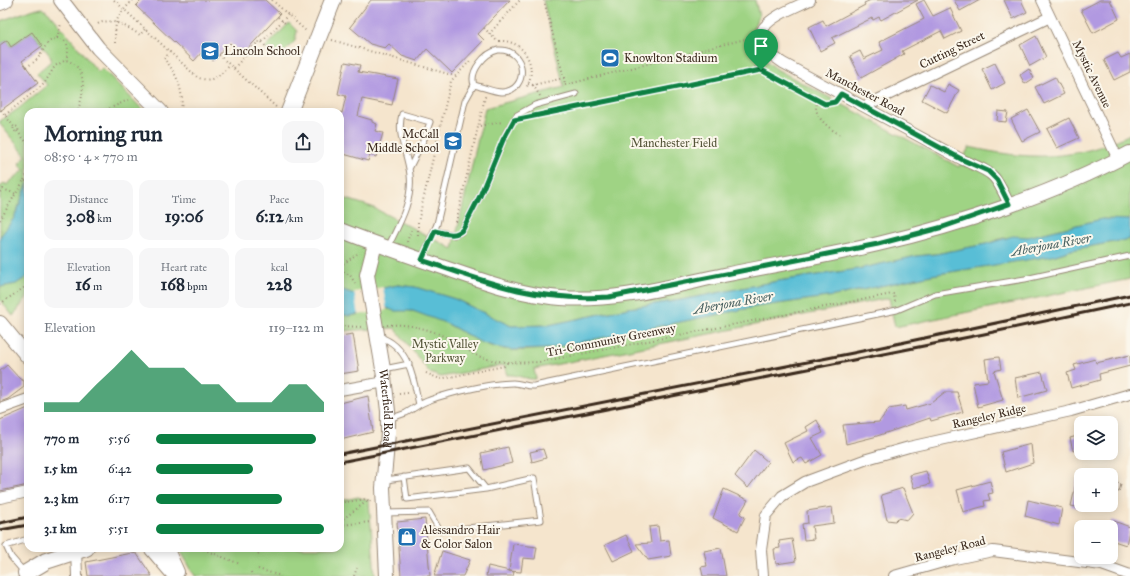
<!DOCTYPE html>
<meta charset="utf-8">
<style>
:root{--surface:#fff;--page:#f6f6f7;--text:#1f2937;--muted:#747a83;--accent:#0b8043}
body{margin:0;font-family:"IM FELL Great Primer",serif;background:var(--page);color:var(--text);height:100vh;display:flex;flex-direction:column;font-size:15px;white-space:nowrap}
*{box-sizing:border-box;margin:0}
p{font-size:13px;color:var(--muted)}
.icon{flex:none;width:22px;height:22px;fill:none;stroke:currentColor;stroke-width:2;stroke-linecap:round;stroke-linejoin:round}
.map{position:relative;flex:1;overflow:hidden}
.panel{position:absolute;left:24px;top:108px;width:320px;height:444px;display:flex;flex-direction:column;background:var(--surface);border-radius:12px;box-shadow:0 2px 10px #0003}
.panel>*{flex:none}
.buttons{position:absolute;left:1074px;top:416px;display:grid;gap:8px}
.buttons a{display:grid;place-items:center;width:44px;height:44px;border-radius:8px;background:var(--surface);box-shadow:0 2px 10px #0003;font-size:20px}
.pin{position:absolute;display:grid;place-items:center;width:34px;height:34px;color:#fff;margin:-41px -17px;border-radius:50% 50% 50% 0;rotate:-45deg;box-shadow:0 0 4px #0007}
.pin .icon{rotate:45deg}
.round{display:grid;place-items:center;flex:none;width:42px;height:42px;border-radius:12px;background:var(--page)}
.head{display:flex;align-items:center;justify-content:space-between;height:68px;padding:0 20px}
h1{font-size:22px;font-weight:700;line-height:30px}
.metrics{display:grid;grid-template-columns:repeat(3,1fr);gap:6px;height:68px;padding:4px 20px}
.metrics div{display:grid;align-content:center;border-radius:10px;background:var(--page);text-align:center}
.metrics b{font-size:17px;font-weight:700}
.metrics small{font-size:11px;font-weight:400}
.metrics p{font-size:11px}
.chart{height:112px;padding:8px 20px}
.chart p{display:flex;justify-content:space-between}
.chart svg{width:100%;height:72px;margin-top:4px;fill:var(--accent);opacity:.7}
ul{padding:0 20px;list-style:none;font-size:13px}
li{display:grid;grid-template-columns:64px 48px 1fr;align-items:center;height:30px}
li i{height:10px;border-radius:5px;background:var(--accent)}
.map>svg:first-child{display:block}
</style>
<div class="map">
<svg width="1130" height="576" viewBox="0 0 1130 576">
<rect width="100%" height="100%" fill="#fbf7ec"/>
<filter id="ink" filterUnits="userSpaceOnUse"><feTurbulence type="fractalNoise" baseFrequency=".025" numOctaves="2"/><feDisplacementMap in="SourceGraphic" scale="8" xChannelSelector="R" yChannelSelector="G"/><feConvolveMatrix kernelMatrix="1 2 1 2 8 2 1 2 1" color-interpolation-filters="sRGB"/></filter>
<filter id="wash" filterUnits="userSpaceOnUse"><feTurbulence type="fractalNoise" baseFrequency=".012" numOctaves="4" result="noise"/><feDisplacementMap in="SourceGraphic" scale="16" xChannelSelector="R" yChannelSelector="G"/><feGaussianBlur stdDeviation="0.9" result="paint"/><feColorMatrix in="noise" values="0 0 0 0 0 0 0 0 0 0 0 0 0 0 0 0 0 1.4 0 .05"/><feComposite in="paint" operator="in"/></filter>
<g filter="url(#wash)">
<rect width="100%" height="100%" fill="#f5e5cd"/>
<path fill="#9fd384" stroke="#6d7e51" d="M543,0H755L759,16C743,42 757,54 778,70L959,167L969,147C1026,160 1076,162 1130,134V220L1102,219L1028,237L1003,238L986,244L936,254L917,256L858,269L778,281L681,300L629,308L549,325L511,326L455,299L415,287L398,285L354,294L340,289V197L372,207L453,249L485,108L564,87Z
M43,8L53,17L98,72L102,68L145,112H28V183L14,218L0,237V187L5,183L6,185L24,170L19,163L26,156L0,124V121L18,109L47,85L37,73L51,61V57L32,32L11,47L7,40L0,45V21L34,9Z
M289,23L297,31L295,41L283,53L272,54L265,48Z
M1130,239V279L895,327L889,298L534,369L536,379C526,380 517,374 507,375L504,365L441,377L430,373L395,328L340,331V314C350,319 373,310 385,309C393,308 404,310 412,311C437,315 458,331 479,341C500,352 523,351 545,349L755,307L834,296L931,275L1056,255L1071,250Z
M28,276V296L13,316L0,300V287L16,284Z
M358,497L369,501L375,576H195L179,548H340V501Z"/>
<path fill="#58bed6" stroke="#4a747a" d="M28,183V276L16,284L0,287V237L14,218Z
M1102,219L1130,220V239L1071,250L1052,256L931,275L834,296L755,307L545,349L511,350L495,347L480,342L448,324L413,311H394L387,308L349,316L340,314V289L354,294L398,285L415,287L455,299L511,326L549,325L629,308L681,300L778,281L858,269L917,256L936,254L986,244L1013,236L1028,237Z"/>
<path fill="#f5e5cd" d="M383,287L387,310L358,315L354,292Z"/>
<g id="blocks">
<path fill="#b199e1" d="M142,0H265L280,14L242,55L230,43L213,61L203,51L194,61L136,6Z
M371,0H510L478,34L484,40L452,73L427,49L417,61L402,56L389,44L385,48L370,44L350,27Z
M871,0H918L881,20L879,17L873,20L872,18L832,38L835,43L820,51L809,27L823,20L826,26L865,5L864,3Z
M924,0L933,16L950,8L961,31L945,39L941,31L902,51L904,54L861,78L850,56L860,51L864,59L883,50L879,42L924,19L916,4Z
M954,0H980L960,11Z
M1004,0H1021L1027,12L1013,19Z
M1100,0H1110L1119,19L1093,33L1081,10Z
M32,32L42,46L22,61L38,83L0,111V45L7,40L11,47Z
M1036,36L1046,57L1030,66L1020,45Z
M1118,53L1121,58L1130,54V72L1114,80L1104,60Z
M345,62L360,65L358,72L398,79L392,105L362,99L358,116L372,120V122L377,124L375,131L383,133L376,157L370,155L368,161L340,153V112L342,113L346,96L338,94Z
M995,63L1005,83L992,90L982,69Z
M1029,69L1034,78L1025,84L1020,75Z
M1055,77L1064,94L1044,104L1035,87Z
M948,84L959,90L947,113L922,100L930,85L944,92Z
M1028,110L1040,132L1022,141L1011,119Z
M998,111L1008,112L1006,122L997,121Z
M1069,118L1079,138L1057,148L1047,129Z
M353,334L359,371L340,374V336Z
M1130,355V366L1099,374L1100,380L1071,388L1067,373L1076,370L1074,365L1095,359L1096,363Z
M999,357L1001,369L994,371L1003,400L978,407L973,383L988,381L985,359Z
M7,365L20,379L24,381V387L8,399L0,402V371Z
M1042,372L1047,390L1018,398L1015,378Z
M945,392H957L963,412L931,421L930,418L874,437L846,444L843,425L879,422L889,409L905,406L906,410L931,403Z
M368,396L373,432L340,440V403Z
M28,408V485L0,491V420Z
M817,420L823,433L812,438L822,455L806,464L802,458L793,462L784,443L808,431L806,427Z
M1081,435V449L1073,451L1070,438Z
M1031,444L1033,463L1006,472L1001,452Z
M508,447L512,463L484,470L481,453Z
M543,449L546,458L532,462L530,452Z
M754,450L768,462L748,488L735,476Z
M926,471L930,484L914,488L910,475Z
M1077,479H1081V508L1071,506Z
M990,481L993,493L988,494L990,500L984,501L985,506L963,512L957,490Z
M1111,481L1121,484L1119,492L1111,490Z
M903,488L913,513L907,520L898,518L895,521L887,520L881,495Z
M724,489L748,500L740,514L745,517L738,531L713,518Z
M1028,500L1062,508L1059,525L1025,516Z
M832,507L834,523L812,526L814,539L804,540L802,524L808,523L807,511Z
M425,519L430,576H401L397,522Z
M1111,520L1130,527L1126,545L1111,540Z
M658,526L660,541L669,540L671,556L648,560L636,544L651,543L649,527Z
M626,535L634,551L613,561L605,545Z
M792,539L796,561L776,564L774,549L780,548L779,541Z
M513,544L537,547L535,559L523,558L521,572L509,571Z
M721,548L726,576H703L701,567L707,566L704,551Z
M442,551L470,560L463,576H434Z
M132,553L137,554L152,576H88L86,562Z
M488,566L514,572L513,576H486Z"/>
</g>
</g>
<g filter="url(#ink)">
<use href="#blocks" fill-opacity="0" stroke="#988876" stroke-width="1"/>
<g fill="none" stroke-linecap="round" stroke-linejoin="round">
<g stroke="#988876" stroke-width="7">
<path id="service" d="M498,50C527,48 530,91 502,92C493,92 483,87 474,85C469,71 485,53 498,50Z
M435,231L454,235L461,232L480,196L507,131L517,115L535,105L576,94
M388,247C399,224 413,201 410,175C408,154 396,135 402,114L430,122L424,139L409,169
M422,259L437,224L465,101L474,85
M380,337C409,346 414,380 419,405L406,413L389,419
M384,369L409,364
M419,405C436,395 493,383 513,383C521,383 527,387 534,386L897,310L935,294L1025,279L1130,256
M404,477L407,499L486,489
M385,513L429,512L440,531L541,520L534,478L486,489L469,468L386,480
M24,572L11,557L6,546L28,539"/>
</g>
<g stroke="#988876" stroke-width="12">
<path id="minor" d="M810,0C781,14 732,30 783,63L963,160C994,174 994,172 1009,204
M1042,0L1118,159
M865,106L1050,17
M340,390L385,382
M0,409L28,399
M0,498L28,492
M76,550L77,576
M763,576L761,550L766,515L782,496L805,482L867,459L909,447L1071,411L1130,394
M894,576L950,560L993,551L1102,565L1130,575"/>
</g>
<g stroke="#988876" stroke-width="16">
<g id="secondary">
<path d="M61,0L98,48L161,112"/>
<path d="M340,230C375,244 410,256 445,268C483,281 521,295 561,298C615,302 671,286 724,275C775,265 827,256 878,244C960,225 1056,193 1130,153"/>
<path id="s1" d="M375,244L367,275L383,369L388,411V433L383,488L387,576"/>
<path d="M0,323L28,357"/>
<path d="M151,548L175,576"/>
<path d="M166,548L177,572"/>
</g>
</g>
<g stroke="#988876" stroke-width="18">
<path id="primary" d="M0,2L5,0
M289,112L333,0
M26,573L46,561L86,548"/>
</g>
<path stroke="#988876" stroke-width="2" stroke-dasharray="1 3" stroke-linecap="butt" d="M114,0L197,77C212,84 221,75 230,65
M272,0L306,31
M544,0L564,78
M278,17L287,25
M98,24C111,16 129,28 140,35L145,29
M484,28L497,41
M489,34L520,0
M57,38C70,40 69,50 66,60
M749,39L756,71
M332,40L455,76
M499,41C524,39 539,67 526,88
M262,42L266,47
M115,43C115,18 116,18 133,0
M170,52L164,59C177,73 184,91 181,110
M219,55L276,107
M26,67C41,59 40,54 48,42L57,38L61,24
M234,68L258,42H262L288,15
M528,84L533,85L564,78L565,85L749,38L752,36
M533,85L540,96
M818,100C810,115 829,128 840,135
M1,110L14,127
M102,112L128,100
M5,115L44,84L55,66L66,60C89,67 84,96 77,112
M536,115L761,70L825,104L834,102
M480,126L502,122
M13.5 129a2.5 2.5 0 1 1 5 0a2.5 2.5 0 1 1-5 0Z
M17,131L28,144
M24,180L28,173
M0,192L3,189L16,194
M0,220L24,180L28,182
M456,222L485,97H486
M418,235V222L451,81L470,61
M407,242L411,230
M340,266L357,254
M340,270L350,275L355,283
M0,304L28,285
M387,325C411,323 434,330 455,342C463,346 470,353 478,356C496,363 520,363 539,362L892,294H894L895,302
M340,326L363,327
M426,373L440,379L504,366L508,362
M399,394L408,393
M340,503L366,499L369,501
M340,521L366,502L371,501
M340,525L371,522
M200,548L240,564
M258,554L264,548
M258,569L281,576
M251,572L252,576
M354,576L357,568"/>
<use href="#service" stroke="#fff" stroke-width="5"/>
<use href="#minor" stroke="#fff" stroke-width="10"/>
<use href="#secondary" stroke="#fff" stroke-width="14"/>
<use href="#primary" stroke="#fff" stroke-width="16"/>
<path stroke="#3b2a1e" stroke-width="3" d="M340,454L853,353L1130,295
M340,462L984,334L1130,303
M0,523L28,517
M0,530L28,525"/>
</g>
</g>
<g fill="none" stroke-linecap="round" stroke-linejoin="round" filter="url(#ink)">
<g stroke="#fff" stroke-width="8">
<path id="route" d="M761,70L825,104L835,102L841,94L963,160L988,171L997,180L1009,204L943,227L878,244L609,297C538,302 488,283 422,260L435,231C444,233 456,238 463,229L480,196L503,140L514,120Z"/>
</g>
<use href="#route" stroke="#0b8043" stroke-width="5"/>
</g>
<defs>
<g id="school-square" transform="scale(1)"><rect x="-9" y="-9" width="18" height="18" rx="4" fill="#1f6fb2" stroke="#fbf7ec"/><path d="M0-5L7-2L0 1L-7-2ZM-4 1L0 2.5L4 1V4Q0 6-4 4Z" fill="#fff"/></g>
<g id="stadium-square" transform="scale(1)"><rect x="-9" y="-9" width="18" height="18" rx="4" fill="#1f6fb2" stroke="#fbf7ec"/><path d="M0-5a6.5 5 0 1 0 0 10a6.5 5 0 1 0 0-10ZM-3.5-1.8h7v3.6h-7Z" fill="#fff"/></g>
<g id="shop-square" transform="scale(1)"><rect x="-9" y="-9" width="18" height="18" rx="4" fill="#1f6fb2" stroke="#fbf7ec"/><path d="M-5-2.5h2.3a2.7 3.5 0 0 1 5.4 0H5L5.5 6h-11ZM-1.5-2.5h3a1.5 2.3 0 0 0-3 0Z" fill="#fff"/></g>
</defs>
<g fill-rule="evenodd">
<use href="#school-square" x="210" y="51"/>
<use href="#stadium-square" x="610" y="58"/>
<use href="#school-square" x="453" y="141"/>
<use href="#shop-square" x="407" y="537"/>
</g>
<g text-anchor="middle" stroke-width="4" stroke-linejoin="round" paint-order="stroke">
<g font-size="12" fill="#3b2a1e" stroke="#fbf7ec">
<text transform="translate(952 50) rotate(-26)" y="4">Cutting Street</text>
<text transform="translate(1092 74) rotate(64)" y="4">Mystic Avenue</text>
<text transform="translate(865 92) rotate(28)" y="4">Manchester Road</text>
<text transform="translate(611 340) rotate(-11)" y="4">Tri-Community Greenway</text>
<text dy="4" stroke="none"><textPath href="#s1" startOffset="167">Waterfield Road</textPath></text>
<text transform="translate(989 416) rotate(-13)" y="4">Rangeley Ridge</text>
<text transform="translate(950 549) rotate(-14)" y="4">Rangeley Road</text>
</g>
<g font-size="12" fill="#3b2a1e" stroke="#fbf7ec" text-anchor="start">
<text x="224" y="55">Lincoln School</text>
<text x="624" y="62">Knowlton Stadium</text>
<text x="439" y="138" text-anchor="end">McCall<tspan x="439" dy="14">Middle School</tspan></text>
<text x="421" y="534">Alessandro Hair<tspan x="421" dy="14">&amp; Color Salon</tspan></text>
</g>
<g font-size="12" fill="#545438" stroke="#fbf7ec">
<text x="674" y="147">Manchester Field</text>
<text x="445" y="348">Mystic Valley<tspan x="445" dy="14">Parkway</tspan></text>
</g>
<g font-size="13" font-style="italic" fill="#455e5e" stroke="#fbf7ec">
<text transform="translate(1051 244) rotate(-10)" y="5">Aberjona River</text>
<text transform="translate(733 302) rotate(-10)" y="5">Aberjona River</text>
</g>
</g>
</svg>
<div class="buttons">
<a><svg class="icon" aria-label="layers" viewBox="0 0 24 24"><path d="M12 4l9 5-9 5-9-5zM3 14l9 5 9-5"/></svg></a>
<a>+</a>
<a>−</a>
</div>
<div class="pin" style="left:761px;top:70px;background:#1e9e55"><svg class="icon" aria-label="arrive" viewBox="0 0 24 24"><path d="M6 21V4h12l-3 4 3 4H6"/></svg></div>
<section class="panel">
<div class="head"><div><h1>Morning run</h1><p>08:50 · 4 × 770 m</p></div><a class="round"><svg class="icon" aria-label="share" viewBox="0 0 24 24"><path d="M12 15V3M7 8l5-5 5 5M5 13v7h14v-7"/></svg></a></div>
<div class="metrics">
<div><p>Distance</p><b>3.08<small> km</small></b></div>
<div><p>Time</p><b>19:06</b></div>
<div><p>Pace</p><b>6:12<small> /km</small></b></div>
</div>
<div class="metrics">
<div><p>Elevation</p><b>16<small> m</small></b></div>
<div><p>Heart rate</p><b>168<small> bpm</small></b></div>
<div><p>kcal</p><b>228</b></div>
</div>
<div class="chart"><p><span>Elevation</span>119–122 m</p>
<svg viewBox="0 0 160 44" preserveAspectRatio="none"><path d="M0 44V38L10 38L20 38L30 27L40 17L50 6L60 17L70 17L80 17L90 27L100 27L110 38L120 38L130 38L140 27L150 27L160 38V44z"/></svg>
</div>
<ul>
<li><b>770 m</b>5:56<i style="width:95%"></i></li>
<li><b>1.5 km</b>6:42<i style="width:58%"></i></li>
<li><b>2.3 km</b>6:17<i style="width:75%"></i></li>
<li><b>3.1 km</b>5:51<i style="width:100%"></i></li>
</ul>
</section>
</div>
